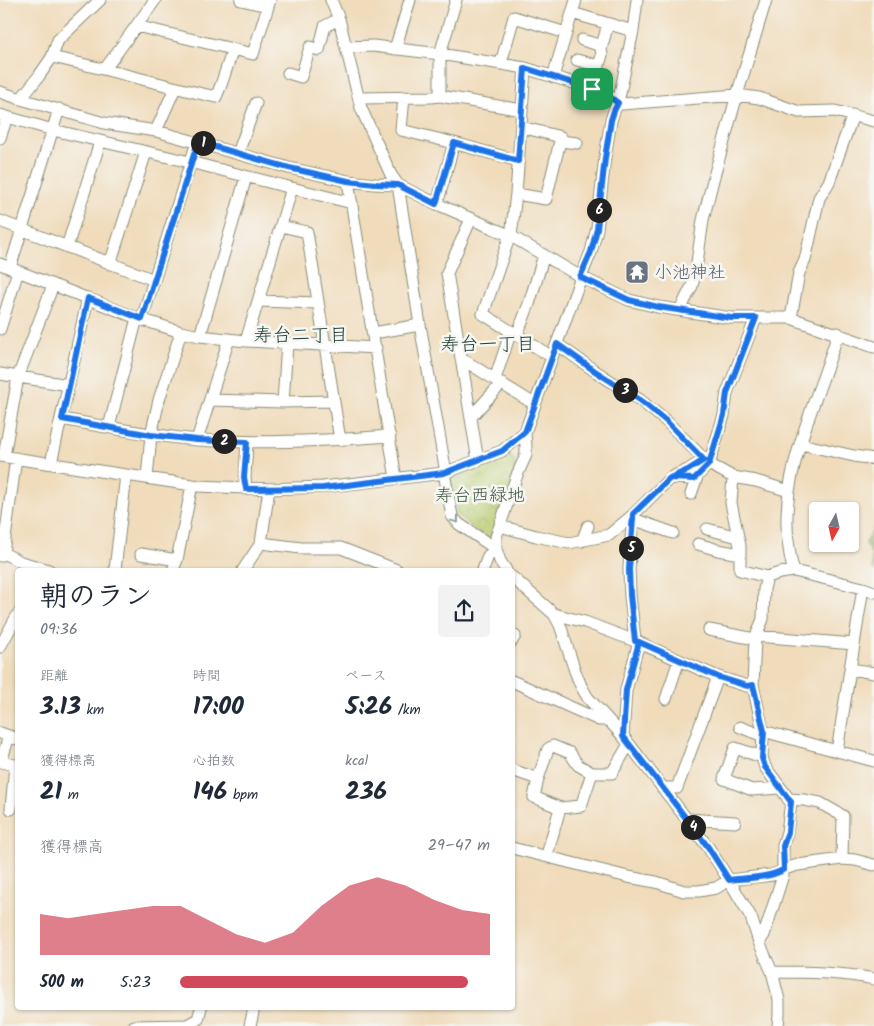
<!DOCTYPE html>
<html lang="ja">
<meta charset="utf-8">
<style>
:root{--surface:#fff;--page:#f2f2f3;--text:#1f2937;--muted:#747a83;--accent:#d1495b}
body{margin:0;font-family:Kalam,"Klee One",sans-serif;background:var(--page);color:var(--text);height:100vh;display:flex;flex-direction:column;font-size:19px;white-space:nowrap}
*{box-sizing:border-box;margin:0}
p{font-size:16px;color:var(--muted)}
.icon{flex:none;width:28px;height:28px;fill:none;stroke:currentColor;stroke-width:2;stroke-linecap:round;stroke-linejoin:round}
.map{position:relative;flex:1;overflow:hidden}
.panel{position:absolute;left:15px;top:568px;width:500px;height:442px;display:flex;flex-direction:column;background:var(--surface);border-radius:5px;box-shadow:0 1px 4px #0004}
.panel>*{flex:none}
.needle{width:32px;rotate:188deg}
.buttons{position:absolute;left:809px;top:502px;display:grid;gap:10px}
.buttons a{display:grid;place-items:center;width:50px;height:50px;border-radius:5px;background:var(--surface);box-shadow:0 1px 4px #0004;font-size:25px}
.pin{position:absolute;display:grid;place-items:center;width:42px;height:42px;color:#fff;margin:-21px;border-radius:10px;box-shadow:0 2px 8px #0006}
.km{position:absolute;width:25px;height:25px;margin:-12px;border-radius:50%;background:#222;color:#fff;font-size:14px;line-height:25px;text-align:center}
.round{display:grid;place-items:center;flex:none;width:52px;height:52px;border-radius:5px;background:var(--page)}
.headline{display:flex;align-items:center;justify-content:space-between;height:85px;padding:0 25px}
h1{font-size:28px;font-weight:700;line-height:38px}
.figures{display:grid;grid-template-columns:repeat(3,1fr);gap:8px;height:85px;padding:5px 25px}
.figures div{display:grid;align-content:center}
.figures b{font-size:25px;font-weight:700}
.figures small{font-size:14px;font-weight:400}
.figures p{font-size:14px}
.chart{height:140px;padding:10px 25px}
.chart p{display:flex;justify-content:space-between}
.chart svg{width:100%;height:90px;margin-top:5px;fill:var(--accent);opacity:.7}
ul{padding:0 25px;list-style:none;font-size:16px}
li{display:grid;grid-template-columns:80px 60px 1fr;align-items:center;height:38px}
li i{height:12px;border-radius:6px;background:var(--accent)}
.map>svg:first-child{display:block}
</style>
<div class="map">
<svg width="874" height="1026" viewBox="0 0 874 1026">
<defs>
<pattern id="forest-firs" width="22" height="20" patternUnits="userSpaceOnUse" patternTransform="scale(1.25)"><rect width="22" height="20" fill="#92af61"/><path d="M5 1l3.5 6h-7zM16 11l3.5 6h-7z" fill="#779051"/></pattern>
<pattern id="park-crowns" width="20" height="18" patternUnits="userSpaceOnUse" patternTransform="scale(1.25)"><rect width="20" height="18" fill="#b8cb6e"/><path d="M2 6a3 3 0 1 1 6 0M12 15a3 3 0 1 1 6 0" fill="none" stroke="#95a65b"/></pattern>
</defs>
<rect width="100%" height="100%" fill="#f6f6f2"/>
<filter id="ink" filterUnits="userSpaceOnUse"><feTurbulence type="fractalNoise" baseFrequency=".02" numOctaves="2"/><feDisplacementMap in="SourceGraphic" scale="10" xChannelSelector="R" yChannelSelector="G"/><feConvolveMatrix kernelMatrix="1 2 1 2 8 2 1 2 1" color-interpolation-filters="sRGB"/></filter>
<filter id="wash" filterUnits="userSpaceOnUse"><feTurbulence type="fractalNoise" baseFrequency=".0096" numOctaves="4" result="noise"/><feDisplacementMap in="SourceGraphic" scale="20" xChannelSelector="R" yChannelSelector="G"/><feGaussianBlur stdDeviation="1.12" result="paint"/><feColorMatrix in="noise" values="0 0 0 0 0 0 0 0 0 0 0 0 0 0 0 0 0 1.4 0 .05"/><feComposite in="paint" operator="in"/></filter>
<g filter="url(#wash)">
<rect width="100%" height="100%" fill="#f0dcbb"/>
<path fill="url(#forest-firs)" stroke="#58764a" d="M874,527V571H873L871,553L865,544Z"/>
<path fill="url(#park-crowns)" stroke="#6c8451" d="M510,455L514,461L515,470L490,540L472,528L457,514L451,478L498,461Z"/>
</g>
<g filter="url(#ink)">
<g fill="none" stroke-linecap="round" stroke-linejoin="round">
<g stroke="#888c78" stroke-width="13">
<path id="minor" d="M241,0L268,6
M331,0L339,19L361,108L391,175L398,185L437,204L511,236L581,277L629,300L658,307L731,318H791L874,347
M572,13L633,31
M136,26L253,54L270,0
M582,40L602,46
M346,47L373,46L440,54L525,68L603,92L618,103L622,104L737,95L759,98L799,112L835,111L874,121
M395,49L410,0
M52,57C107,69 161,85 216,97L221,85L233,49
M577,60L599,66
M501,63L514,17L566,33
M105,69L155,0
M288,73L301,77L310,47L319,50L325,26L339,19
M553,77L576,0
M592,89L602,55L601,49L608,24
M0,92L21,99L104,123L156,131L289,168L348,181L375,184L398,185
M440,96V54L456,0
M404,97L401,130L454,143L519,161
M359,98L431,97L440,96L522,110
M21,99L39,76L52,57L58,40L100,0
M0,115L53,130L190,162L292,188L246,341
M156,131L175,88
M0,138L7,117
M561,141L577,143
M238,153L256,103
M348,181L396,479
M398,185L420,325L446,473
M292,188L352,203
M516,194L546,199L561,137L521,127
M437,204L454,143
M471,219L447,273L478,461
M0,221L154,280
M281,226L307,232L340,440
M510,235L483,314L552,357
M511,236L516,194L525,68
M67,247L100,142
M0,264L137,318L181,332L200,336L246,341L376,348
M110,264L146,152
M10,268L59,109
M258,301L318,303
M680,310L692,286L696,270L703,220L713,180L737,95L766,0
M791,318L799,273L805,260L819,198L829,182L853,115
M142,319L197,142
M0,329L18,271
M373,333L420,325
M517,335L529,304L544,255
M200,336L246,177
M557,344L595,371L640,400L666,421L709,464L733,477L756,481L789,491
M462,359L531,402L535,404
M0,374L69,385
M495,379L511,331
M210,400L283,402L334,401
M283,402L287,344
M471,417L502,383
M61,419C107,427 152,436 198,440C262,444 326,441 390,436
M109,427L137,318
M197,440L229,339
M801,444L854,456L874,459
M0,456L199,486L269,489L323,487L444,473L502,451L525,432
M4,456L18,377L53,285
M51,463L88,298
M444,473L452,516L459,524L496,549
M672,477L688,470L704,460
M733,477L731,503L740,546V570L767,577L780,573L794,571L863,588L874,592
M147,478L151,435L159,400L181,332
M246,489L245,477L247,442
M269,489L261,543L301,548H341L397,570
M691,494L697,477
M633,515L629,569L630,595L635,641
M633,519L673,533
M500,526L536,536L569,543L609,535L633,515L670,478L694,479L709,464L724,415L727,393L756,318
M707,529L738,537
M582,541L588,526
M698,544L718,550L740,554
M3,553L21,562L49,570
M141,554L177,560
M0,556L3,553L16,458
M115,570L126,475
M173,570L177,560L192,485
M243,570L261,543
M483,570L488,556L496,549
M506,570L500,561L496,549V537L517,475L526,455V447L525,432L581,277L591,252L597,229L605,157L611,120L614,111L618,103L633,31L637,0
M794,571C791,563 790,556 789,548C777,476 818,401 838,333
M512,577L554,614L560,625L575,671L581,686L588,698L623,736L708,847L729,880L751,917L759,942L772,972L779,1000V1015L778,1026
M554,614L585,622L635,641L718,677L747,686L753,685
M709,630L755,639
M512,635L515,636L512,641
M756,636L854,644
M0,647L18,614
M851,669L874,673
M512,681L599,720H607
M666,699L679,660
M740,727L763,736
M763,731L874,761
M0,733L18,739
M9,736L1,762L15,765L11,809
M623,736L626,690L639,642
M837,751L863,588
M762,757L735,748L724,779L752,790L780,788
M512,770L538,779L534,797L560,808L581,806L592,773H612L629,744
M538,779L548,749L553,746L570,753L578,765L592,773
M662,788H677L718,677
M788,799L804,800L820,803L843,816L842,859
M686,819L735,822
M512,848L628,877L656,882L684,891H699L716,888L729,880L772,875L780,872L784,869L798,865L842,859L855,860L874,865
M547,855L560,808
M759,942L764,935L783,875V846L787,832L791,802L765,767L762,757L763,731L753,685L755,639L763,619L764,589L767,577
M772,972C806,972 840,972 874,979
M134,1026L187,1025L198,1019L201,1008
M250,1026L254,1008"/>
</g>
<use href="#minor" stroke="#fff" stroke-width="11"/>
</g>
<defs><path id="oneway-chevron" d="M-2-3.5L2.5 0L-2 3.5" fill="none" stroke-width="1.6" stroke-linecap="round" stroke-linejoin="round" transform="scale(1.25)"/></defs>
<use stroke="#8f9e9a" href="#oneway-chevron" transform="translate(456 520) rotate(53)"/>
</g>
<g fill="none" stroke-linecap="round" stroke-linejoin="round" filter="url(#ink)">
<g stroke="#fff" stroke-width="10">
<path id="route" d="M592,89L525,68L518,161L454,143L436,204L398,185L376,184L348,181L289,168L198,142L142,319L88,298L62,419L151,435L197,440L247,442L244,477L246,489L323,488L444,473L502,451L525,432L557,344L595,371L640,400L666,421L704,460L688,470L670,478L633,514L629,569L630,595L635,641L639,642L626,690L623,736L708,847L729,880C744,878 772,878 784,869L783,846L788,832L791,802L765,767L762,758L764,731L753,685L747,686L718,677L639,642L635,641L630,595L629,569L633,519V514L670,478L694,479L709,464L724,415L727,393L756,318H731L658,307L629,300L580,277L591,252L597,229L605,158L611,120L614,111L618,103L603,92L592,89"/>
</g>
<use href="#route" stroke="#1a73e8" stroke-width="6"/>
</g>
<defs>
<g id="temple-square" transform="scale(1.25)"><rect x="-9" y="-9" width="18" height="18" rx="4" fill="#6b7280" stroke="#f6f6f2"/><path d="M0-6L5-2H3V0L6.5 2.5H4V6H1.5V3h-3V6H-4V2.5H-6.5L-3 0V-2H-5Z" fill="#fff"/></g>
</defs>
<g fill-rule="evenodd">
<use href="#temple-square" x="637" y="272"/>
</g>
<g text-anchor="middle" stroke-width="5" stroke-linejoin="round" paint-order="stroke">
<g font-size="18" fill="#5b616d" stroke="#f6f6f2" text-anchor="start">
<text x="654" y="278">小池神社</text>
</g>
<g font-size="18" fill="#3e5940" stroke="#f6f6f2">
<text x="480" y="501">寿台西緑地</text>
</g>
<g font-size="19" fill="#1f3d34" stroke="#f6f6f2">
<text x="301" y="341">寿台二丁目</text>
<text x="488" y="350">寿台一丁目</text>
</g>
</g>
</svg>
<div class="buttons">
<a><svg class="needle" viewBox="-14 -14 28 28"><path d="M0-13l5 13h-10z" fill="#e53935"/><path d="M0 13l5-13h-10z" fill="#747a83"/></svg></a>
</div>
<div class="pin" style="left:592px;top:89px;background:#1e9e55"><svg class="icon" aria-label="arrive" viewBox="0 0 24 24"><path d="M6 21V4h12l-3 4 3 4H6"/></svg></div>
<b class="km" style="left:203px;top:143px">1</b>
<b class="km" style="left:224px;top:441px">2</b>
<b class="km" style="left:625px;top:390px">3</b>
<b class="km" style="left:693px;top:827px">4</b>
<b class="km" style="left:631px;top:548px">5</b>
<b class="km" style="left:599px;top:210px">6</b>
<section class="panel">
<div class="headline"><div><h1>朝のラン</h1><p>09:36</p></div><a class="round"><svg class="icon" aria-label="share" viewBox="0 0 24 24"><path d="M12 15V3M7 8l5-5 5 5M5 13v7h14v-7"/></svg></a></div>
<div class="figures">
<div><p>距離</p><b>3.13<small> km</small></b></div>
<div><p>時間</p><b>17:00</b></div>
<div><p>ペース</p><b>5:26<small> /km</small></b></div>
</div>
<div class="figures">
<div><p>獲得標高</p><b>21<small> m</small></b></div>
<div><p>心拍数</p><b>146<small> bpm</small></b></div>
<div><p>kcal</p><b>236</b></div>
</div>
<div class="chart"><p><span>獲得標高</span>29–47 m</p>
<svg viewBox="0 0 160 44" preserveAspectRatio="none"><path d="M0 44V24L10 26L20 24L30 22L40 20L50 20L60 27L70 34L80 38L90 33L100 20L110 10L120 6L130 10L140 17L150 22L160 24V44z"/></svg>
</div>
<ul>
<li><b>500 m</b>5:23<i style="width:93%"></i></li>
</ul>
</section>
</div>
